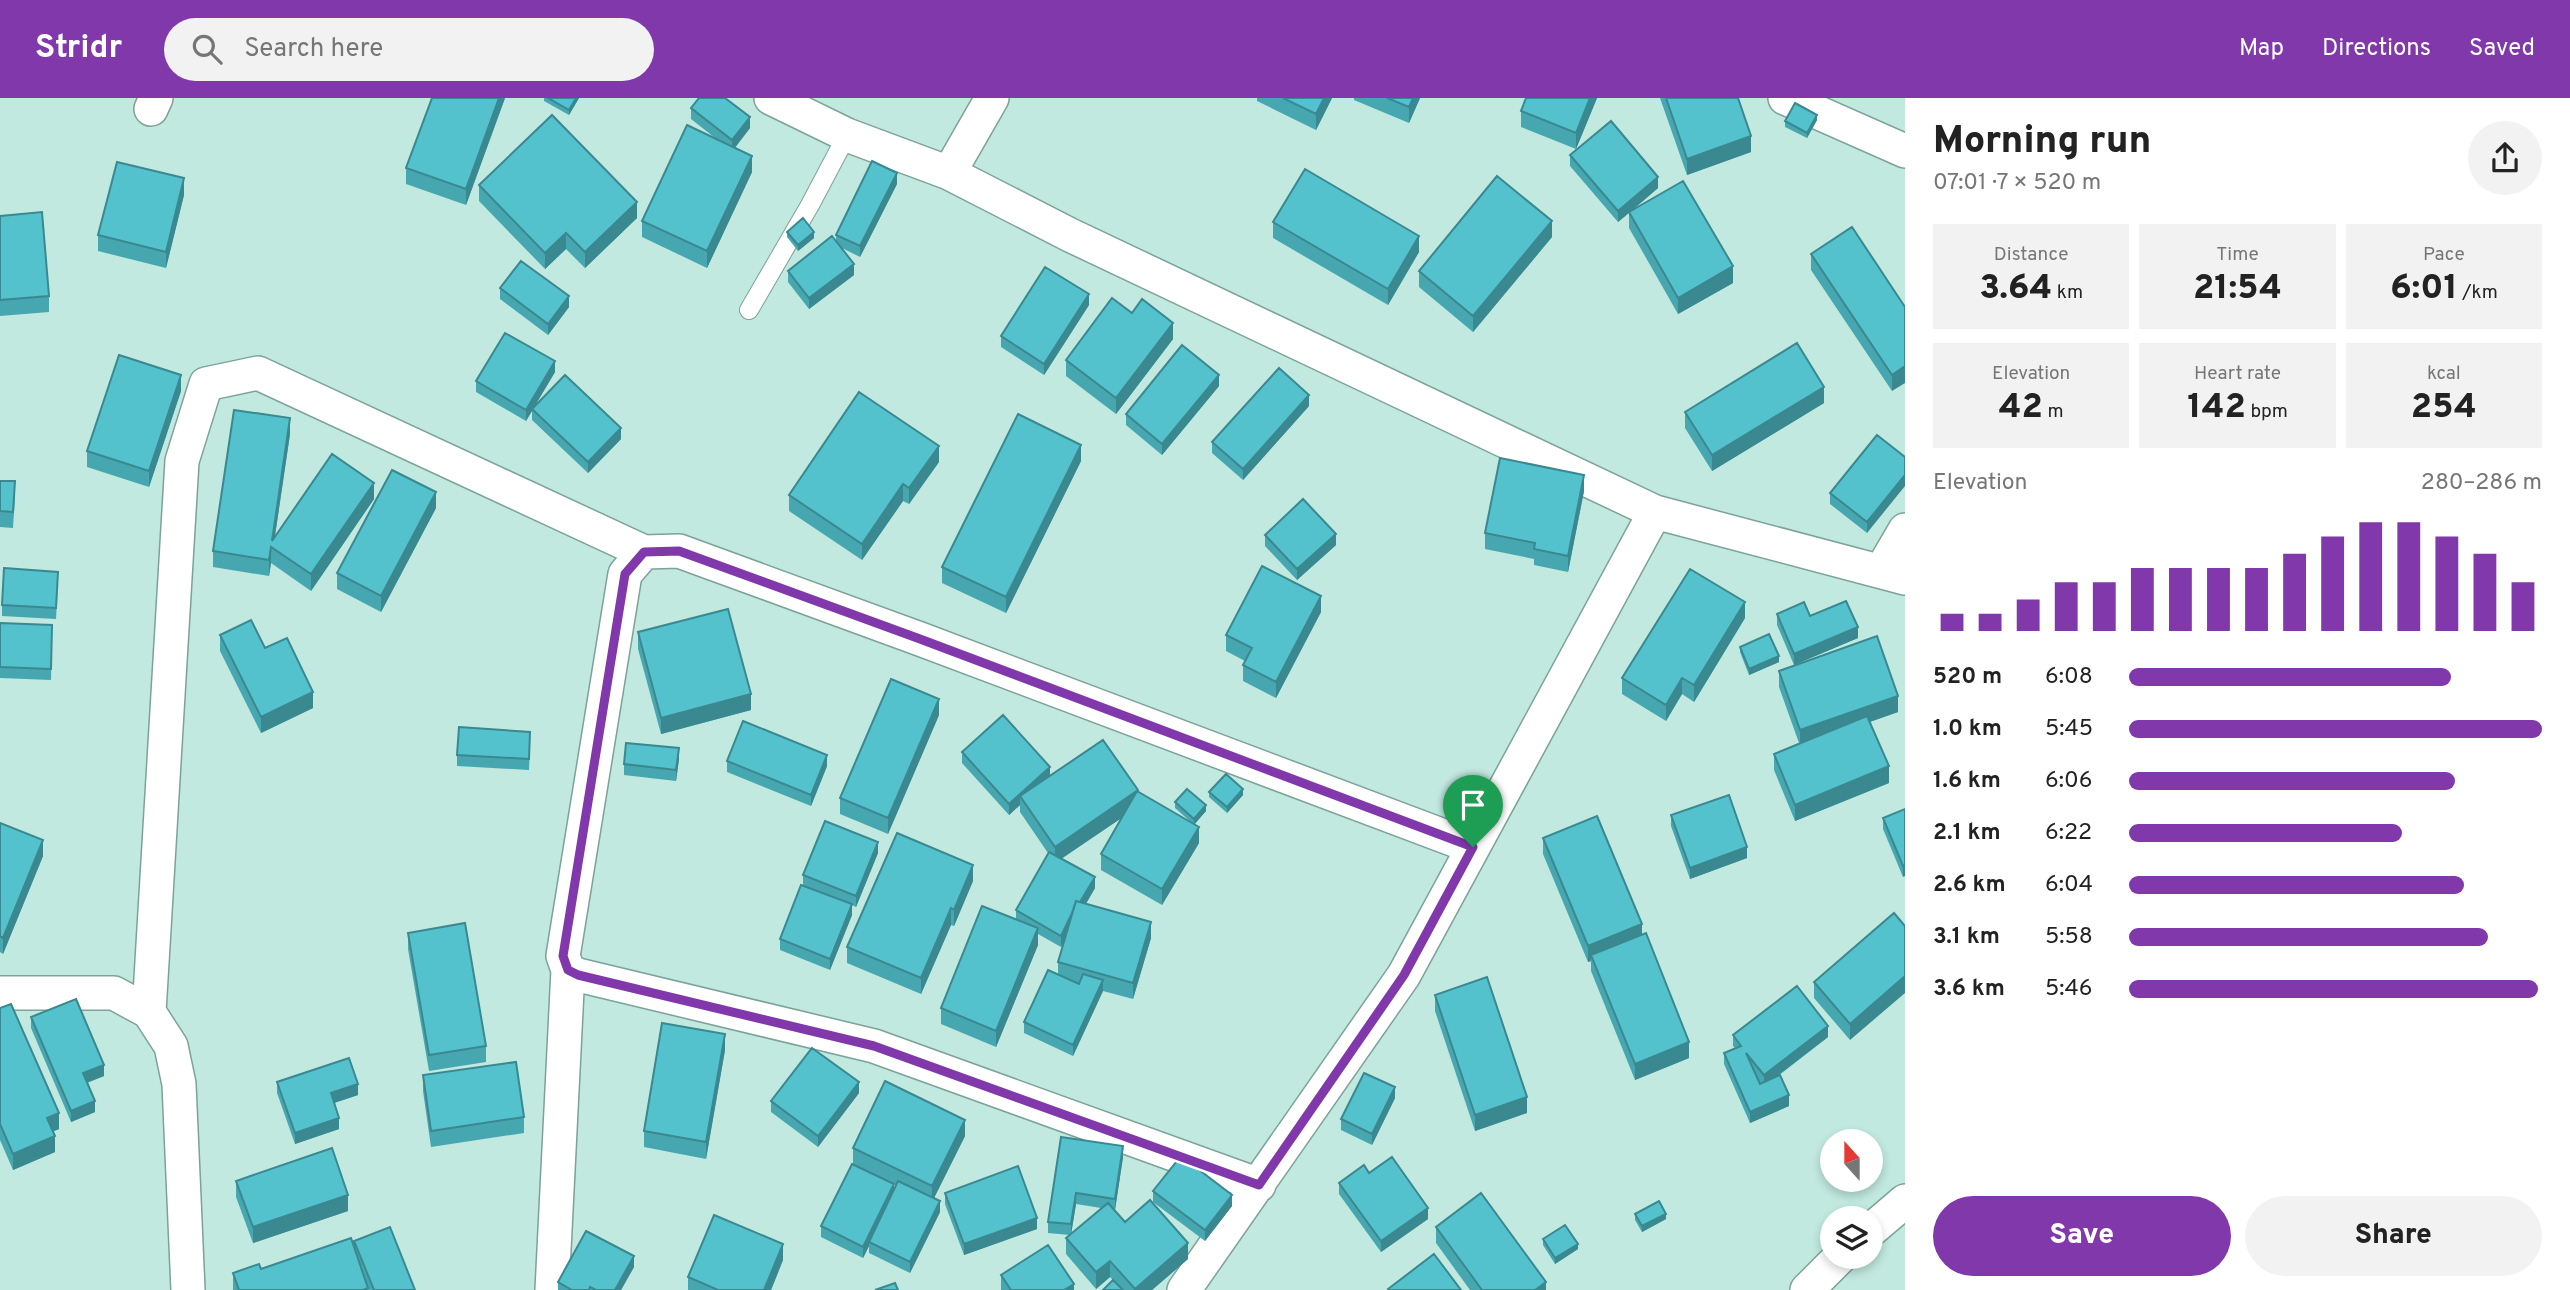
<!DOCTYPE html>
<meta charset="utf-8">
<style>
:root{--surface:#fff;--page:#f2f2f2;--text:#222;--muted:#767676;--accent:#8038ab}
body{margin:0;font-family:Overpass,sans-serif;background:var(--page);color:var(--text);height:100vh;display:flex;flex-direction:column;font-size:26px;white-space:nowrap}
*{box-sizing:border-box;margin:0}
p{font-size:23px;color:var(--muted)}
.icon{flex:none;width:38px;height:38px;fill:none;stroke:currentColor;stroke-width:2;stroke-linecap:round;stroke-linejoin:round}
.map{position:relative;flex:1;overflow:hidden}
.side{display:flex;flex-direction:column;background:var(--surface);width:665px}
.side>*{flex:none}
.needle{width:46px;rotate:339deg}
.controls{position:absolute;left:1820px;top:1031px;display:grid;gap:14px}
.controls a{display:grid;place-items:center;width:63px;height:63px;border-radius:50%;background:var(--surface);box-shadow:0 4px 10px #0003;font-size:35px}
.pin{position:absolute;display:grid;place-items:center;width:60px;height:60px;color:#fff;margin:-72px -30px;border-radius:50% 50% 50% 0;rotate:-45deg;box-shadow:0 0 7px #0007}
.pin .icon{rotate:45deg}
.round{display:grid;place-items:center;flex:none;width:74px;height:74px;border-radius:37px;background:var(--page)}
.overview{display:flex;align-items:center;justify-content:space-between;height:119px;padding:0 28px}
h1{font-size:38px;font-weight:800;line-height:52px}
.figures{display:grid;grid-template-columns:repeat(3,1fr);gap:10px;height:119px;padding:7px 28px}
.figures div{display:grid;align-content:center;border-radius:0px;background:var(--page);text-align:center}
.figures b{font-size:35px;font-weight:800}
.figures small{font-size:19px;font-weight:400}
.figures p{font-size:19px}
.chart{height:196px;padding:14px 28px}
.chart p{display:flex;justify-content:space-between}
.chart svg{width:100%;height:126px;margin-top:7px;stroke:var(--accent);stroke-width:6}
.cta{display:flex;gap:14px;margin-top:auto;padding:14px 28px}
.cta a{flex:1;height:80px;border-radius:42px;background:var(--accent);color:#fff;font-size:28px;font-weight:800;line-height:80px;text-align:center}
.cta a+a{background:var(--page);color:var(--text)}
ul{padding:0 28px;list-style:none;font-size:23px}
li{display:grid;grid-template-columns:112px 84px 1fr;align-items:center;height:52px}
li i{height:18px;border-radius:9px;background:var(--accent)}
header{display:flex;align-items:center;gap:42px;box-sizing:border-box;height:98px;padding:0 35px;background:var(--accent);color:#fff}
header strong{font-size:33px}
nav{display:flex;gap:38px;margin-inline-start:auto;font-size:24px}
.search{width:490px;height:63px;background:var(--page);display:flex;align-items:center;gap:18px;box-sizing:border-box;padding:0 24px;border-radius:38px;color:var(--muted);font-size:26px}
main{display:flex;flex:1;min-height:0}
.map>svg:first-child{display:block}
</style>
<header>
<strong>Stridr</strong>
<div class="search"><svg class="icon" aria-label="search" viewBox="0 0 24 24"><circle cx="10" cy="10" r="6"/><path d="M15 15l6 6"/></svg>Search here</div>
<nav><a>Map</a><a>Directions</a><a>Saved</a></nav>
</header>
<main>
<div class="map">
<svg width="1905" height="1192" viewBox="0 0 1905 1192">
<rect width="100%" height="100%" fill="#c1e9df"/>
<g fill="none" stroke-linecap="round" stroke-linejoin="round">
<g stroke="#7ca299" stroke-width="20">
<path id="service" d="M749,212L810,107L847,37"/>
</g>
<g stroke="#7ca299" stroke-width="36">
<path id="minor" d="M771,0L847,37L949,75L1070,137L1655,414L1905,480
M1785,0L1905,53
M151,11L156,0
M949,75L992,0
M1881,473L1905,432
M568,872L578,877L874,948L1259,1087
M0,895H114L149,914L171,948L179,986L188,1192
M149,914L182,363L206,286L258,275L644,454L679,453L920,541L1473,749
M1871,1132L1905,1103
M552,1192L568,872L563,858L625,476L644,454
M1184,1192L1404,877L1655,414
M1807,1192L1841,1158"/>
</g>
<use href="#service" stroke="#fff" stroke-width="18"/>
<use href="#minor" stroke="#fff" stroke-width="33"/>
</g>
<path fill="#47a7b0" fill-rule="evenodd" d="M505,0L466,107L406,86V70Z
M544,0H579L569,17L544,3Z
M1257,0H1332L1316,32L1257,3Z
M1354,0H1420L1409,25L1354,2Z
M1526,0H1597L1576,51L1521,29V13Z
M1660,0H1738L1751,54L1687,77Z
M691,10L750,30L735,50L752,74L707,170L642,139V123L719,43L691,21Z
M1817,22L1807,40L1785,29V23Z
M1570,57L1658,90L1634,111L1733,185L1678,216L1629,130V115L1618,124L1570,68Z
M897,86L860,159L842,150L854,177L809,211L788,184V173L836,143V137Z
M479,87L637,120L585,170L566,151L545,171L479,103Z
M184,97L166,170L98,153V137Z
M0,118L49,198V214L0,218Z
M1273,124L1419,154L1388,207L1273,140Z
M787,134L814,140L798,153L787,139Z
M1552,139L1473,234L1419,189V173Z
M1811,156L1905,209L1892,293L1811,172Z
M500,190L569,209L548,237L500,201Z
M1089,207L1044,277L1001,249V238Z
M1132,215L1173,241L1116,316L1066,278V262Z
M555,274L534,309L621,341L588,375L532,322V313L526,323L476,294V283Z
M1219,288L1162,357L1126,327V316Z
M181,293L149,389L87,369V353Z
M1824,305L1712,373L1685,330V314Z
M1309,308L1243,382L1212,355V344Z
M290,336L275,438L374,401L311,493L271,465L269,478L213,469V453Z
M1905,359L1867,435L1830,406V395Z
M1081,363L1006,515L942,485V469Z
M939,364L909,406L903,403L862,462L789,413V397Z
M0,383L15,399L13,430L0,429Z
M1584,393L1568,474L1534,467V461L1485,451V435Z
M436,410L381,514L337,491V475Z
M1265,437L1336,447L1297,482L1265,448Z
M58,485L56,521L2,518V507Z
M1321,514L1276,600L1243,583V567L1245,563L1226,553V537Z
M1777,516L1810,518L1858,540L1794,567L1777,527Z
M1745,520L1694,604L1682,596L1666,623L1622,596V580Z
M0,525L52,538L51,582L0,580Z
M638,534L751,612L661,636L638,551Z
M220,537L265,550L313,610L261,635L220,553Z
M1740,549L1779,564L1749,577L1740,554Z
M1779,573L1898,614L1870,624L1889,685L1795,723L1774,672V656L1799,645L1779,589Z
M939,617L888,736L840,716V700Z
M530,645L529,672L457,668V657Z
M962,654L1050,678L1138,694L1192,725L1175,710V704L1206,713L1194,726L1199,745L1162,807L1101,772V756L1122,719L1061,761L1095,790L1086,806L1151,840L1133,901L1103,893L1073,958L1024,935V924L1058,876V864L1065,841L1061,849L1038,836V847L996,949L941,926V910L1016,822V812L1048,755L1020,714V707L1009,717L962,665Z
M679,661L676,683L624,677V666Z
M727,663L827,668L811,708L727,674Z
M1209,694L1243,697L1227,715L1209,699Z
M1905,711L1903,779L1883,731V720Z
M1671,717L1747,760L1690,781L1671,728Z
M0,725L43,758L3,856L0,854Z
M1543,740L1642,836L1689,960L1635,982L1591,873V863L1588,864L1543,756Z
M878,755L856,809L852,807V817L830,872L780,852V841L803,787V777Z
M973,783L954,828L951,827L921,896L847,865V849Z
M1894,815L1850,942L1814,900V884Z
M408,835L486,948V964L429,973L408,851Z
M1435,897L1527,1015L1475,1033L1435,913Z
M0,910L59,1031L53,1033L55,1054L13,1072L0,1042Z
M31,919L104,978L87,985L95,1014L71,1024L31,930Z
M1733,937L1828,939L1778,978L1789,1008L1750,1025L1724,966V955L1735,950L1733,948Z
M725,952L706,1061L644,1049V1033Z
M423,977L524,1019V1035L431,1049L423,993Z
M277,984L358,997L334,1005L339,1031L295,1046L277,995Z
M859,995L818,1049L771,1014V1003Z
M1395,1000L1372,1047L1341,1032V1021Z
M965,1038L934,1100L940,1114L910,1175L869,1155V1148L863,1160L821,1139V1128L894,1092L896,1087L853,1066V1050Z
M1061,1039L1123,1059L1115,1112H1114L1125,1124L1188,1161L1152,1192H1103L1113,1182L1110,1179L1096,1191L1066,1156V1140L1070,1137L1048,1135V1124ZM1076,1106L1101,1110L1071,1136Z
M236,1083L348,1113L253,1145L236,1099Z
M1339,1085L1428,1121L1381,1154L1339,1096Z
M1153,1093L1232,1108L1205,1143L1153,1104Z
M945,1095L1037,1131L964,1157L945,1106Z
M1635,1116L1666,1121L1642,1134L1635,1122Z
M1436,1129L1546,1192H1470L1436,1145Z
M1543,1141L1578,1151L1555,1166L1543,1147Z
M354,1143L415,1192H233V1175L261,1171L354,1150Z
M783,1162L771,1192H688V1179Z
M634,1169L621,1192H558V1184Z
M1001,1177L1074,1192H1001Z"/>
<path fill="#3a8890" d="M499,0H505L466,107V91Z
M576,0H579L569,17V12Z
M1324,0H1332L1316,32V16Z
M1413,0H1420L1409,25V9Z
M1590,0H1597L1576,51V35Z
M1817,17V22L1807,40V35Z
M750,19V30L732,53V42Z
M1751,38V54L1687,77V61Z
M752,58V74L707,170V153Z
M897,75V86L860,159V148Z
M1658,79V90L1618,124V113Z
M184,80V97L166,170V154Z
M637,104V120L585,170V154Z
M1552,123V139L1473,234V218Z
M814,134V140L798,153V147Z
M566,135V151L545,171V155Z
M1419,138V154L1388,207V191Z
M854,166V177L809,211V200Z
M1733,168V185L1678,216V200Z
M1089,196V207L1044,277V266Z
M569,198V209L548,237V226Z
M1173,225V241L1116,316V300Z
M555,263V274L526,323V312Z
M1905,268V285L1892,293V277Z
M181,277V293L149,389V373Z
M1219,277V288L1162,357V346Z
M1824,289V305L1712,373V357Z
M1309,297V308L1243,382V371Z
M290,320V336L273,451L272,443Z
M621,330V341L588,375V364Z
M1081,347V363L1006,515V499Z
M939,348V364L909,406V390Z
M1584,377V393L1568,474V458Z
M1905,377V388L1867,435V424Z
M374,385V401L311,493V476Z
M903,386V403L862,462V446Z
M436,394V410L381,514V498Z
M1336,436V447L1297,482V471Z
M271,449V465L269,478V462Z
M1321,498V514L1276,600V584Z
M1745,504V520L1694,604V587Z
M1858,529V540L1794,567V556Z
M1779,558V564L1749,577V571Z
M1682,580V596L1666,623V607Z
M313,594V610L261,635V619Z
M751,596V612L661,636V620Z
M1898,598V614L1800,648V632Z
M939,601V617L888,736V720Z
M679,650V661L676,683V672Z
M827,657V668L811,708V697Z
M1889,668V685L1795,723V707Z
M1050,669V680L1020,698V707L1009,717V706Z
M1243,691V697L1227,715V709Z
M1138,692V709L1055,765V749Z
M1206,707V713L1194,727V721Z
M1199,729V745L1162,807V791Z
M43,742V758L3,856V840Z
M878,744V755L856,809V798Z
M1747,749V760L1690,781V770Z
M973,767V783L954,828V812Z
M1905,767V778L1903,779V768Z
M1095,779V790L1078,819V808Z
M852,806V817L830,872V861Z
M1076,808V819L1061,849V838Z
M951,810V827L921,896V880Z
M1151,824V840L1133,901V885Z
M1642,826V842L1591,857V863L1588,864V848Z
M1038,830V847L996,949V933Z
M1905,878V895L1850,942V926Z
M1103,882V893L1073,958V947Z
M1828,928V939L1764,988V977Z
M725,936V952L706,1061V1044Z
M1689,944V960L1635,982V966Z
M104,967V978L83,986V975Z
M859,984V995L818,1049V1038Z
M358,986V997L331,1006V995Z
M1395,989V1000L1372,1047V1036Z
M1789,997V1008L1750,1025V1014Z
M1527,999V1015L1475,1033V1017Z
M95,1003V1014L71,1024V1013Z
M59,1015V1031L47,1036V1020Z
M339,1020V1031L295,1046V1035Z
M965,1022V1038L932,1104V1088Z
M55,1038V1054L13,1072V1056Z
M1123,1048V1059L1115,1112V1101Z
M894,1086V1097L869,1144V1148L863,1160V1149Z
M1076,1095V1106L1071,1137V1126Z
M348,1097V1113L253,1145V1129Z
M1232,1097V1108L1205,1143V1132Z
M940,1103V1114L910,1175V1164Z
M1428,1110V1121L1381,1154V1143Z
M1666,1116V1121L1642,1134V1128Z
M1037,1120V1131L964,1157V1146Z
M1188,1145V1161L1152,1192H1135V1191Z
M783,1146V1162L771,1192H764Z
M1578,1146V1151L1555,1166V1160Z
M634,1158V1169L621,1192H615Z
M1110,1163V1179L1096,1191V1174Z
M1546,1184V1192H1535Z
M1074,1186V1192H1064Z"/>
<path fill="#53c2cd" stroke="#3a8890" stroke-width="2" d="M432,0H499L466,91L406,70Z
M548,0H576L569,12Z
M699,0H725L750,19L732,42L691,10Z
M1283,0H1324L1316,16Z
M1387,0H1413L1409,9Z
M1526,0H1590L1576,35L1521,13Z
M1666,0H1738L1751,38L1687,61Z
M1795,5L1817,17L1807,35L1785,23Z
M552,17L637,104L585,154L566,135L545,155L479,87Z
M1611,23L1658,79L1618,113L1570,57Z
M687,27L752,58L707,153L642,123Z
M872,63L897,75L860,148L836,137Z
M117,64L184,80L166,154L98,137Z
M1305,71L1419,138L1388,191L1273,124Z
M1497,78L1552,123L1473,218L1419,173Z
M1683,83L1733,168L1678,200L1629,114Z
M42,114L49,198L0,202V118Z
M803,120L814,134L798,147L787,134Z
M1852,129L1905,209V268L1892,277L1811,156Z
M832,138L854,166L809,200L788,173Z
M521,163L569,198L548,226L500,190Z
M1045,169L1089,196L1044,266L1001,238Z
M1112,200L1132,215L1142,201L1173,225L1116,300L1066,262Z
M505,235L555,263L526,312L476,283Z
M1797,245L1824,289L1712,357L1685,314Z
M1182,247L1219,277L1162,346L1126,316Z
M119,257L181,277L149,373L87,353Z
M1279,270L1309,297L1243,371L1212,344Z
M565,277L621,330L588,364L532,311Z
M859,294L939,348L909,390L903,386L862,446L789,397Z
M234,312L290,320L272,443L332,356L374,385L311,476L271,449L269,462L213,453Z
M1018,316L1081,347L1006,499L942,469Z
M1877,337L1905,359V377L1867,424L1830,395Z
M1500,360L1584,377L1568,458L1534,451L1535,445L1485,435Z
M392,372L436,394L381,498L337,475Z
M0,383H15L13,414L0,413Z
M1303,401L1336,436L1297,471L1265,437Z
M1262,468L1321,498L1276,584L1243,567L1252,550L1226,537Z
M4,470L58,474L56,510L2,507Z
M1690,471L1745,504L1694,587L1682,580L1666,607L1622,580Z
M1846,503L1858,529L1794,556L1777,516L1804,504L1810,518Z
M728,511L751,596L661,620L638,534Z
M251,522L265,550L287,540L313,594L261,619L220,537Z
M0,525L52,527L51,571L0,569Z
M1769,536L1779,558L1749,571L1740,549Z
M1877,538L1898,598L1800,632L1779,573Z
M891,581L939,601L888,720L840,700Z
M1003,617L1050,669L1009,706L962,654Z
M1867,618L1889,668L1795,707L1774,656Z
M743,623L827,657L811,697L727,663Z
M459,629L530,634L529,661L457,657Z
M1103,642L1138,692L1055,749L1020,698Z
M626,645L679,650L676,672L624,666Z
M1226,676L1243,691L1227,709L1209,694Z
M1187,691L1206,707L1194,721L1175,704Z
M1137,693L1199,729L1162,791L1101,756Z
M1729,697L1747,749L1690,770L1671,717Z
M1905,711V767L1903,768L1883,720Z
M1597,718L1642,826L1588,848L1543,740Z
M825,723L878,744L856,798L803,777Z
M0,725L43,742L3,840L0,838Z
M897,735L973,767L954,812L951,810L921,880L847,849Z
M1049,754L1095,779L1080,804L1076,803L1072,815L1061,838L1016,812Z
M801,787L852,806L830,861L780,841Z
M1076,803L1151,824L1133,885L1058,864Z
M982,808L1038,830L996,933L941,910Z
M1894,815L1905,828V878L1850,926L1814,884Z
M465,825L486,948L429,957L408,835Z
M1646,835L1689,944L1635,966L1591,857Z
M1048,872L1079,886L1083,876L1103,882L1073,947L1024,924Z
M1487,879L1527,999L1475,1017L1435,897Z
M1797,888L1828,928L1764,977L1746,955L1760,986L1780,977L1789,997L1750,1014L1724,955L1741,948L1733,937Z
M76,901L104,967L83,975L95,1003L71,1013L31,919Z
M11,906L59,1015L47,1020L55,1038L13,1056L0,1026V910Z
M662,925L725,936L706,1044L644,1033Z
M812,950L859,984L818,1038L771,1003Z
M349,960L358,986L331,995L339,1020L295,1035L277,984Z
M516,964L524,1019L431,1033L423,977Z
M1364,975L1395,989L1372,1036L1341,1021Z
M885,983L965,1022L932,1088L853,1050Z
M1061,1039L1123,1048L1115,1101L1076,1095L1071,1126L1048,1124Z
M332,1050L348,1097L253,1129L236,1083Z
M1181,1058L1232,1097L1205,1132L1153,1093Z
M1392,1059L1428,1110L1381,1143L1339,1085L1364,1067L1369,1075Z
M852,1066L894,1086L863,1149L821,1128Z
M1018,1068L1037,1120L964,1146L945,1095Z
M898,1083L940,1103L910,1164L869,1144Z
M1481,1095L1546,1184L1535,1192H1482L1436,1129Z
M1150,1102L1188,1145L1135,1191L1110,1163L1096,1174L1066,1140L1108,1105L1125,1124Z
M1659,1103L1666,1116L1642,1128L1635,1116Z
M714,1117L783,1146L764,1192H718L688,1179Z
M1565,1127L1578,1146L1555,1160L1543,1141Z
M390,1129L415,1192H374L354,1143Z
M586,1133L634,1158L615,1192H596L590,1189L589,1192H572L558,1184Z
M351,1140L368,1190L363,1192H239L233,1175L259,1166L261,1171Z
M1048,1147L1074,1186L1064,1192H1011L1001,1177Z
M1434,1156L1461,1192H1389L1388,1191Z
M1113,1182L1123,1192H1103Z
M895,1185L898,1192H875Z"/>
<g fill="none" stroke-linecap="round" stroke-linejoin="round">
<g stroke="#fff" stroke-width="14">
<path id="route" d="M679,453L920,541L1473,749L1404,877L1259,1087L874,948L578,877L568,872L563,858L625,476L644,454Z"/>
</g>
<use href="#route" stroke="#8038ab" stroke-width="9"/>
</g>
</svg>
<div class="controls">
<a><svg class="needle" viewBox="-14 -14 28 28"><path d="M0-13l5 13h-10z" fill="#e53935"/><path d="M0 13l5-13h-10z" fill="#767676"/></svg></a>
<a><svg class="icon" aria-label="layers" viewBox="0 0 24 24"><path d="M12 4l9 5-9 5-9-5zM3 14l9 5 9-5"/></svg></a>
</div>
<div class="pin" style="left:1473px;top:749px;background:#1e9e55"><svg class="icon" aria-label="arrive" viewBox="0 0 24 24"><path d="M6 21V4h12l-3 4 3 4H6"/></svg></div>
</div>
<section class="side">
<div class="overview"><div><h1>Morning run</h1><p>07:01 · 7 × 520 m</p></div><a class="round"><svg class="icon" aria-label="share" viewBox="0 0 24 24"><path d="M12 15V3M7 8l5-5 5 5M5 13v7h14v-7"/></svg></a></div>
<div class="figures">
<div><p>Distance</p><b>3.64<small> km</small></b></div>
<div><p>Time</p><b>21:54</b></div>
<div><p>Pace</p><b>6:01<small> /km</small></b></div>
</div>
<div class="figures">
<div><p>Elevation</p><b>42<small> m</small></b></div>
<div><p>Heart rate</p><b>142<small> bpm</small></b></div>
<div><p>kcal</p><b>254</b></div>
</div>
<div class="chart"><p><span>Elevation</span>280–286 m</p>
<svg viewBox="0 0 160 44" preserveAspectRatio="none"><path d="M5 44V38M15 44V38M25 44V33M35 44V27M45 44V27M55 44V22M65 44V22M75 44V22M85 44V22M95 44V17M105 44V11M115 44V6M125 44V6M135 44V11M145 44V17M155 44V27"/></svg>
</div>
<ul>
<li><b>520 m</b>6:08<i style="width:78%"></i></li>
<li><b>1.0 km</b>5:45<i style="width:100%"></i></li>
<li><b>1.6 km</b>6:06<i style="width:79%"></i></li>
<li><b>2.1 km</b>6:22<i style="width:66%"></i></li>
<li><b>2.6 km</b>6:04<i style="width:81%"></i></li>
<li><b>3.1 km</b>5:58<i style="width:87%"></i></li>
<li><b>3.6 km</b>5:46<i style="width:99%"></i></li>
</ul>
<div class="cta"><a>Save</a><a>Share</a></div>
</section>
</main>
